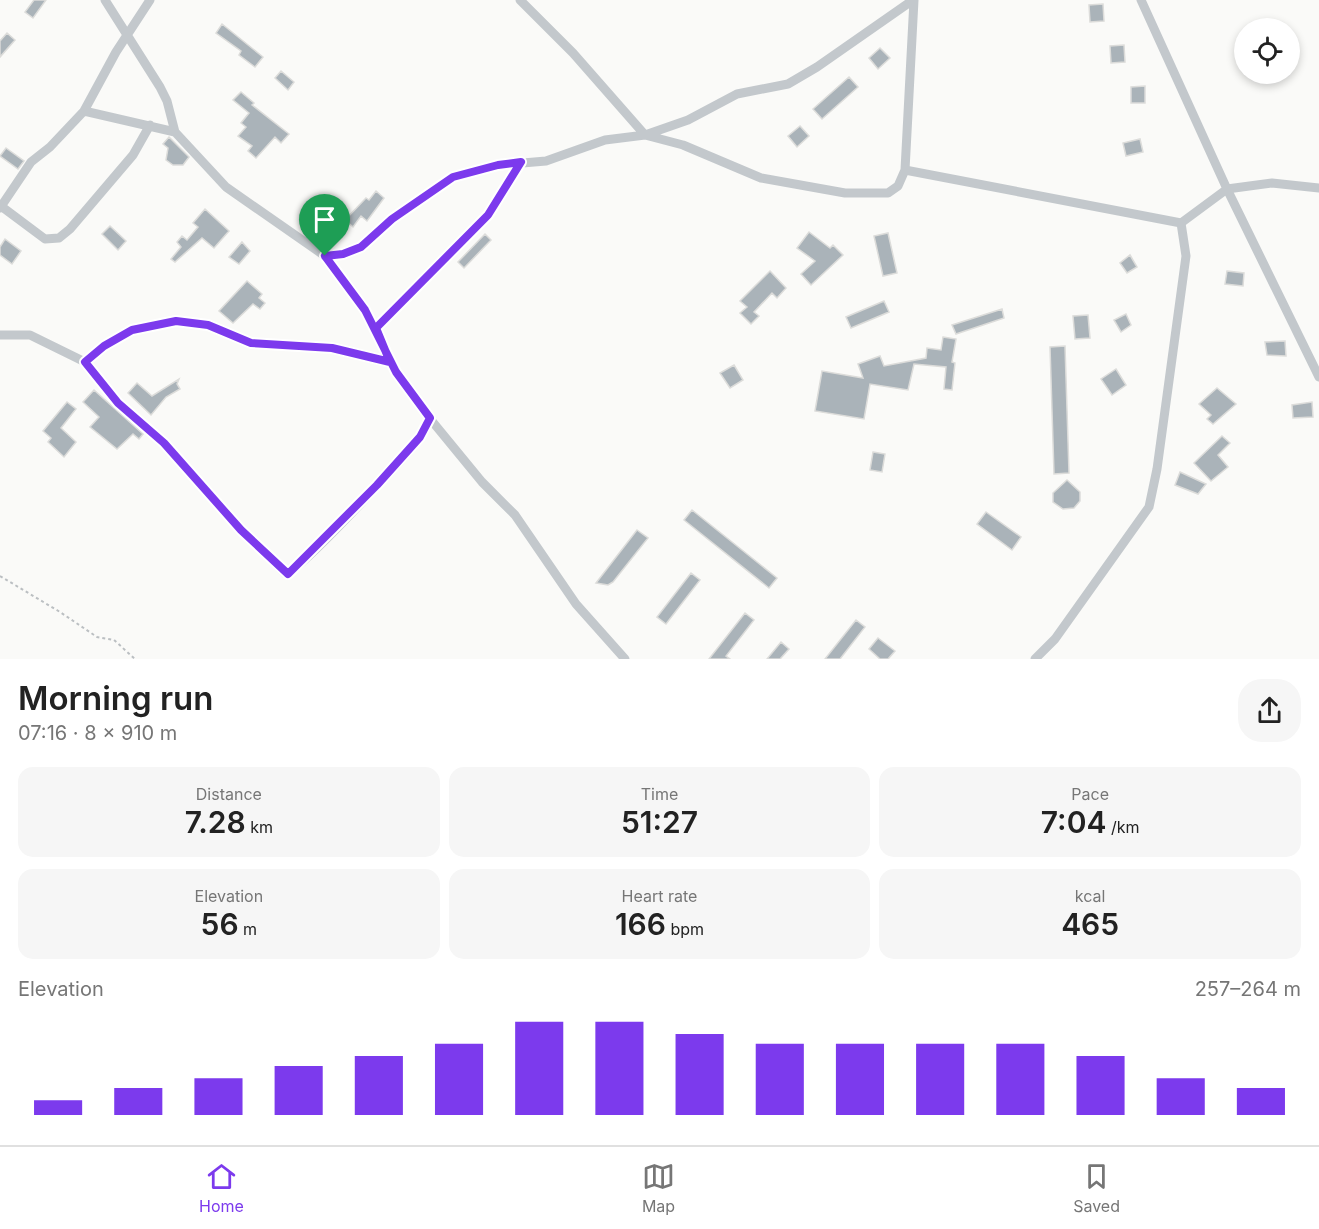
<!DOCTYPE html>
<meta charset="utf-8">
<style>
:root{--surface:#fff;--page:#f6f6f6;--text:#222;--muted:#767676;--line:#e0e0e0;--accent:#7c3aed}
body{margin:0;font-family:Inter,sans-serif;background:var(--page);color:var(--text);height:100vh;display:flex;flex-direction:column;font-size:22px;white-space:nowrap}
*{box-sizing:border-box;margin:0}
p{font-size:20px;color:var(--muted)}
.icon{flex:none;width:33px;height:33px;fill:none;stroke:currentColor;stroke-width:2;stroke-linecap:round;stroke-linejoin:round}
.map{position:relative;height:659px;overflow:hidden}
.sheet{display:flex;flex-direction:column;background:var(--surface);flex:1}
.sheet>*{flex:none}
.fabs{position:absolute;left:1234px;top:18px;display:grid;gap:12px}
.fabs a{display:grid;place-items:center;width:66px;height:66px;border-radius:50%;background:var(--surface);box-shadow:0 3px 9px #0003;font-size:30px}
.pin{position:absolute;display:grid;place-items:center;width:51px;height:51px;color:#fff;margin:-62px -26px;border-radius:50% 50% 50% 0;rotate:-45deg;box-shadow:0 0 6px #0007}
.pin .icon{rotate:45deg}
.round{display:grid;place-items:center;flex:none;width:63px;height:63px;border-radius:24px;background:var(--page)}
.overview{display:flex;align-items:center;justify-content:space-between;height:102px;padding:0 18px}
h1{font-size:33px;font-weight:600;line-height:45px}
.stats{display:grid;grid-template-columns:repeat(3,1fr);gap:9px;height:102px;padding:6px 18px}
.stats div{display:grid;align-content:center;border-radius:15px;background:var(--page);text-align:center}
.stats b{font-size:30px;font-weight:600}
.stats small{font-size:16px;font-weight:400}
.stats p{font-size:16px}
.chart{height:168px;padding:12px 18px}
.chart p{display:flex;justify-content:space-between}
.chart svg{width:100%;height:108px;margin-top:6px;stroke:var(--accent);stroke-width:6}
.menu{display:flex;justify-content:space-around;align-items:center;height:84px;border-top:2px solid var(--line);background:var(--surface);font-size:16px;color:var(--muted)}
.menu a{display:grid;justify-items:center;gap:3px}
.menu .on{color:var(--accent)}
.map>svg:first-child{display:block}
</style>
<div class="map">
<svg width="1319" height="659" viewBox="0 0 1319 659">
<rect width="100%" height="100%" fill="#fafaf8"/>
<path fill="#aab3b9" stroke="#dcdcda" stroke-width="1.5" d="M34,0H46L33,18L25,12Z
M1103,4L1104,21L1090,22L1089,5Z
M222,24L263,57L255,67L239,55L241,51L216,33Z
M7,33L15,40L0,57V41Z
M1124,45L1125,62L1111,63L1110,46Z
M880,48L890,58L878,69L869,58Z
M281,71L294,82L288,90L275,78Z
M849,77L858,87L822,119L813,109Z
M1145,86V103H1131V87Z
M241,92L254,103L252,105L289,134L281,143L275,137L256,158L248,151L252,146L238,136L246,127L241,123L249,113L233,100Z
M800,126L809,136L797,147L788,136Z
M169,137L189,157L183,165H173L166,160L168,148L163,144Z
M1140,139L1143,152L1126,156L1123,143Z
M6,148L24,161L18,169L0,156Z
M376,191L384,198L367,221L361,216L353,227L345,220L366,198L369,200Z
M205,209L229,231L214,248L202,238L175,262L171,259L181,247L177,242L182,236L187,240L198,227L193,223Z
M110,226L126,241L118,250L102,234Z
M809,232L830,248L833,245L843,255L811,285L801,274L815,261L797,248Z
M888,233L897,273L883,276L874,236Z
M485,234L491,240L464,268L458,262Z
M5,239L21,251L12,264L0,255V247Z
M242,242L250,251L239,264L229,257Z
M1130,255L1137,267L1127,273L1120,263Z
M770,271L786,288L777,298L772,293L754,312L759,316L751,324L740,313L747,307L740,301Z
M1227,271L1244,273L1243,286L1225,284Z
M247,281L262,294L259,298L265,303L260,309L253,304L233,323L219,311Z
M884,301L889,312L851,328L846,317Z
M1002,309L1004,318L956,334L952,325Z
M1126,314L1131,325L1121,332L1114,320Z
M1088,315L1090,338L1075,339L1073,316Z
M943,337L956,339L952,362L955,363L952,390L944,389L946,367L914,364L908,390L870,384L864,419L815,411L822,371L863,378L858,364L880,356L884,366L926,358L927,348L941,350Z
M1285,341L1286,356L1267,355L1265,342Z
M1065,346L1069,473L1054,474L1050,347Z
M734,365L743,380L730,388L720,373Z
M1116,369L1126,385L1112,395L1101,379Z
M179,379L177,384L180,389L166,397L151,415L128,393L137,383L152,396Z
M1217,388L1236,404L1213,424L1207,419L1211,415L1199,404Z
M94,390L143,434L139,439L133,434L117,449L90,427L99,417L83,402Z
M67,402L76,409L61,428L76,442L64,457L48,442L51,438L43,431Z
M1312,402L1313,417L1293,418L1292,405Z
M1222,436L1230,443L1218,455L1228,467L1211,481L1194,463Z
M873,452L885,454L882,472L870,470Z
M1180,472L1206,484L1198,494L1175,485Z
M1067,480L1080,492V501L1074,508L1063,509L1053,502V493Z
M692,510L777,578L769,588L684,520Z
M986,512L1021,537L1012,550L977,524Z
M637,530L648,538L613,582L608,585L596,583Z
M691,573L700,580L666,624L657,617Z
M745,613L754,620L726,656L730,659H709Z
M856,620L865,627L840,659H825Z
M878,638L895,651L888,659H880L869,649Z
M781,642L789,649L780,659H767Z"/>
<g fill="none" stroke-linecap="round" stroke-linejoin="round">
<path stroke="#bbbfc2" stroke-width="2" stroke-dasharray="3 3" stroke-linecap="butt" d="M383,322L488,215L514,175
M0,576L60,612L97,637L114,640L135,659"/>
<path stroke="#c3c8cc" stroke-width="9" d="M105,0L160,87L167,101L175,132
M520,0L573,53L645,135L683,145L761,178L845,193H888L898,186L905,170
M914,0L905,170L1181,223L1186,256L1157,469L1149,507L1055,639L1035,659
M1141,0L1227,189L1319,377
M84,111L116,52L150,0
M1,206L45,239L59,238L70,229L133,155L150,125
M0,208L31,162L50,147L84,111L175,132L226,187L325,256L365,310L396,372L427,415L482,482L515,515L576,604L625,659
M1181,223L1227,189L1272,183L1319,188
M325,256L343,254L361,247L392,219L453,177L498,165L546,161L605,140L645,135L688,120L737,94L788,84L817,67L913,0
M0,335H30L85,362L118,403L164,443L241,530L286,574C301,570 404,458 419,439C423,433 426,425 430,418
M85,362L104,346L132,330L176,321L208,325L251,343L332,348L390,362"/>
</g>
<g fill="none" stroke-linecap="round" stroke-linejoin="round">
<g stroke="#fff" stroke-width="12">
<path id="route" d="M325,256L365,310L396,372L430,418L420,437L377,485L288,574L241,530L164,443L118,403L85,362L104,346L132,330L176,321L208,325L251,343L332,348L390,362L376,328L488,215L521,162L498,165L453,177L392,219L361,247L343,254L325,256"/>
</g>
<use href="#route" stroke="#7c3aed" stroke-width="8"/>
</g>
</svg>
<div class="fabs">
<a><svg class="icon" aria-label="locate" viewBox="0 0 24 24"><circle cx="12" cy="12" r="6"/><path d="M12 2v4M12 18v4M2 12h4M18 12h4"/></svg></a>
</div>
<div class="pin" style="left:325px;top:256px;background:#1e9e55"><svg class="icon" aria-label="arrive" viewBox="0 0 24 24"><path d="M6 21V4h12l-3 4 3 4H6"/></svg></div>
</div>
<section class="sheet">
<div class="overview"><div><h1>Morning run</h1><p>07:16 · 8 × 910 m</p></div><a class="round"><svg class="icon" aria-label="share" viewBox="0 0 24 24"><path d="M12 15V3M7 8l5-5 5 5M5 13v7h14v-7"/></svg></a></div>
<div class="stats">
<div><p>Distance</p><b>7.28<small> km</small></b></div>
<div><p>Time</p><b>51:27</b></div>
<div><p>Pace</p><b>7:04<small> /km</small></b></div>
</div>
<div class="stats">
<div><p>Elevation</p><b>56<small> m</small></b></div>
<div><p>Heart rate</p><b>166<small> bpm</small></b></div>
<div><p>kcal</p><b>465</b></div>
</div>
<div class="chart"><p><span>Elevation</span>257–264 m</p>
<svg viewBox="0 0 160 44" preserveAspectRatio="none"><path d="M5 44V38M15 44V33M25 44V29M35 44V24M45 44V20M55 44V15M65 44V6M75 44V6M85 44V11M95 44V15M105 44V15M115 44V15M125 44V15M135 44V20M145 44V29M155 44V33"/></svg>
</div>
</section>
<nav class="menu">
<a class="on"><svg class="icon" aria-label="home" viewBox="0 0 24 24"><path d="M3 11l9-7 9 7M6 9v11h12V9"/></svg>Home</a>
<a><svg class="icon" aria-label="map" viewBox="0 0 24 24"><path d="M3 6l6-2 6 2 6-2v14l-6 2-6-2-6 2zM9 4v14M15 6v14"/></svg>Map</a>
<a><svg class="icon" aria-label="saved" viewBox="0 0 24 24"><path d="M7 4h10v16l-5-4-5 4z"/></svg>Saved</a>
</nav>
